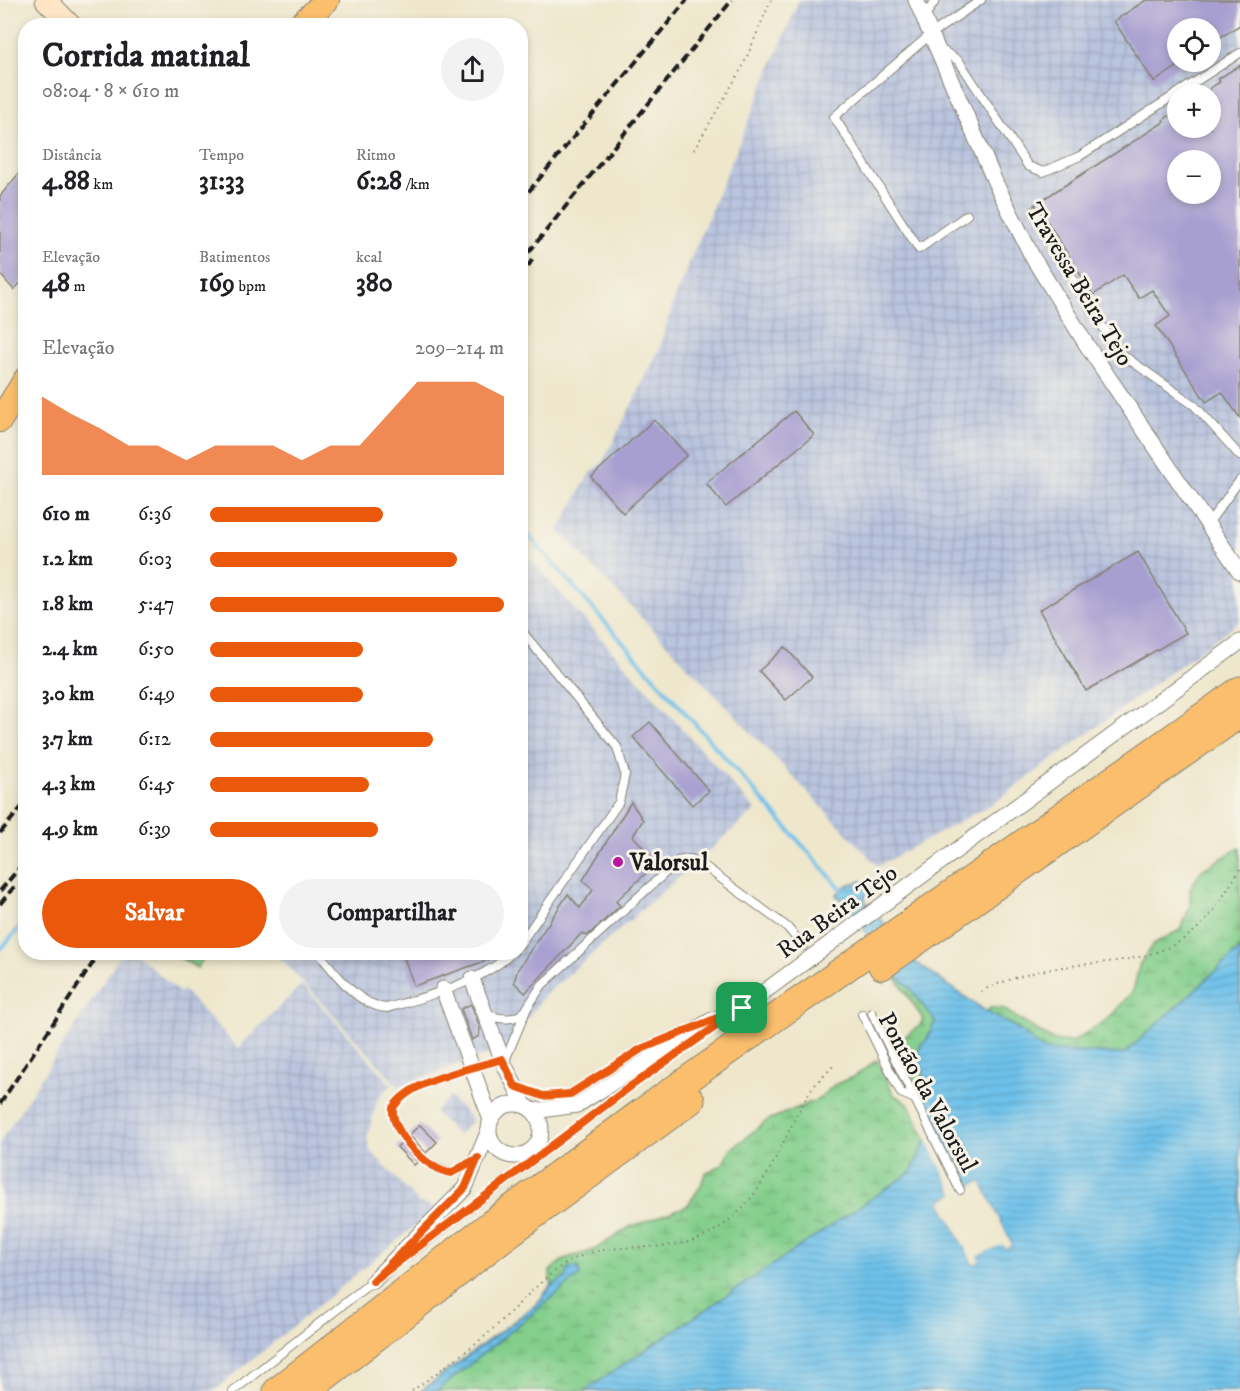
<!DOCTYPE html>
<html lang="pt">
<meta charset="utf-8">
<style>
:root{--surface:#fff;--page:#f2f2f2;--text:#202124;--muted:#757577;--accent:#ea580c}
body{margin:0;font-family:"IM FELL DW Pica",serif;background:var(--page);color:var(--text);height:100vh;display:flex;flex-direction:column;font-size:22px;white-space:nowrap}
*{box-sizing:border-box;margin:0}
p{font-size:20px;color:var(--muted)}
.icon{flex:none;width:33px;height:33px;fill:none;stroke:currentColor;stroke-width:2;stroke-linecap:round;stroke-linejoin:round}
.map{position:relative;flex:1;overflow:hidden}
.details{position:absolute;left:18px;top:18px;width:510px;height:942px;display:flex;flex-direction:column;background:var(--surface);border-radius:24px;box-shadow:0 3px 9px #0003}
.details>*{flex:none}
.tools{position:absolute;left:1167px;top:18px;display:grid;gap:12px}
.tools a{display:grid;place-items:center;width:54px;height:54px;border-radius:50%;background:var(--surface);box-shadow:0 3px 9px #0003;font-size:30px}
.pin{position:absolute;display:grid;place-items:center;width:51px;height:51px;color:#fff;margin:-26px;border-radius:12px;box-shadow:0 3px 9px #0006}
.round{display:grid;place-items:center;flex:none;width:63px;height:63px;border-radius:32px;background:var(--page)}
.overview{display:flex;align-items:center;justify-content:space-between;height:102px;padding:0 24px}
h1{font-size:33px;font-weight:800;line-height:45px}
.metrics{display:grid;grid-template-columns:repeat(3,1fr);gap:9px;height:102px;padding:6px 24px}
.metrics div{display:grid;align-content:center}
.metrics b{font-size:26px;font-weight:800}
.metrics small{font-size:16px;font-weight:400}
.metrics p{font-size:16px}
.chart{height:168px;padding:12px 24px}
.chart p{display:flex;justify-content:space-between}
.chart svg{width:100%;height:108px;margin-top:6px;fill:var(--accent);opacity:.7}
.action{display:flex;gap:12px;margin-top:auto;padding:12px 24px}
.action a{flex:1;height:69px;border-radius:36px;background:var(--accent);color:#fff;font-size:24px;font-weight:800;line-height:69px;text-align:center}
.action a+a{background:var(--page);color:var(--text)}
ul{padding:0 24px;list-style:none;font-size:20px}
li{display:grid;grid-template-columns:96px 72px 1fr;align-items:center;height:45px}
li i{height:15px;border-radius:8px;background:var(--accent)}
.map>svg:first-child{display:block}
</style>
<div class="map">
<svg width="1240" height="1391" viewBox="0 0 1240 1391">
<defs>
<pattern id="industrial-grid" width="8" height="8" patternUnits="userSpaceOnUse" patternTransform="scale(1.5)"><rect width="8" height="8" fill="#b9c4de"/><path d="M0 4h8M4 0v8" fill="none" stroke="#9ea8be"/></pattern>
<pattern id="wetland-marsh" width="20" height="14" patternUnits="userSpaceOnUse" patternTransform="scale(1.5)"><rect width="20" height="14" fill="#84cf8c"/><path d="M1 5h8M5 5V1M11 12h8M15 12V8" fill="none" stroke="#71b178"/></pattern>
<pattern id="water-rules" width="6" height="5" patternUnits="userSpaceOnUse" patternTransform="scale(1.5)"><rect width="6" height="5" fill="#6ec1ea"/><path d="M0 2.5h6" fill="none" stroke="#5fa5c8"/></pattern>
</defs>
<rect width="100%" height="100%" fill="#f7f3e8"/>
<filter id="ink" filterUnits="userSpaceOnUse"><feTurbulence type="fractalNoise" baseFrequency=".0167" numOctaves="2"/><feDisplacementMap in="SourceGraphic" scale="12" xChannelSelector="R" yChannelSelector="G"/><feConvolveMatrix kernelMatrix="1 2 1 2 8 2 1 2 1" color-interpolation-filters="sRGB"/></filter>
<filter id="wash" filterUnits="userSpaceOnUse"><feTurbulence type="fractalNoise" baseFrequency=".008" numOctaves="4" result="noise"/><feDisplacementMap in="SourceGraphic" scale="24" xChannelSelector="R" yChannelSelector="G"/><feGaussianBlur stdDeviation="1.35" result="paint"/><feColorMatrix in="noise" values="0 0 0 0 0 0 0 0 0 0 0 0 0 0 0 0 0 1.4 0 .05"/><feComposite in="paint" operator="in"/></filter>
<g filter="url(#wash)">
<rect width="100%" height="100%" fill="#eee7cc"/>
<path fill="url(#industrial-grid)" fill-rule="evenodd" d="M799,0H1240V621L994,803L878,866L559,531L588,476L603,462L658,352L676,294ZM1178,28H1210V62H1178ZM1178,94H1210V128H1178ZM1178,160H1210V194H1178Z
M521,549L755,810L544,996L506,1048L398,1086L276,953L520,952Z
M122,953H135L180,993L183,990L238,1048L302,984L392,1085L378,1098L367,1138L370,1150L418,1202L437,1208L214,1391H0V1142Z
M450,1097L473,1120L458,1135L434,1112Z"/>
<path fill="url(#wetland-marsh)" stroke="#507654" stroke-width="1.5" d="M1240,847V1046L986,1193L981,1182L967,1188L895,1044L920,1025L923,1019L849,907L836,895L847,885L862,881L872,889L864,899L915,962L986,1012L990,1008H1002L1052,1040L1072,1042L1108,1019L1133,991L1140,963L1155,943L1180,930L1190,907V888L1202,870Z
M877,1060L894,1095L908,1103L954,1194L941,1201L959,1237L722,1391H421L537,1304L551,1285L550,1271L564,1259L594,1250L630,1227L687,1206L701,1186L705,1173L722,1165L730,1150L768,1120L819,1099L834,1085L855,1076Z"/>
<path fill="#84cf8c" stroke="#507654" stroke-width="1.5" d="M173,953L207,952V953L197,968Z"/>
<path fill="url(#water-rules)" stroke="#456e83" stroke-width="1.5" d="M862,881L872,889L864,899L915,962L987,1012L1017,1028L1043,1050L1124,1054L1240,949V1391H584L911,1172L927,1139L954,1194L941,1201L973,1264L980,1261L978,1256L1003,1243L1006,1248L1012,1245L981,1182L967,1188L921,1095L929,1089L918,1057L920,1045L926,1041L935,1021L910,988L895,975L849,907L836,895L847,885Z
M569,1267L578,1268L580,1275L437,1391H421L537,1304L552,1285L566,1278Z"/>
<path fill="#eee7cc" d="M919,1093L967,1188L981,1182L1012,1245L1005,1248L1003,1244L978,1256L980,1261L973,1264L941,1201L954,1194L925,1137L929,1138L957,1193L956,1197L945,1202L974,1260L976,1254L1002,1241L1008,1244L979,1186L968,1191L964,1190L918,1097Z"/>
<g fill="none" stroke-linecap="round" stroke-linejoin="round">
<path stroke="#6ec1ea" stroke-width="4" d="M520,526L842,890
M0,950L26,920"/>
</g>
<g id="blocks">
<path fill="#a79fd0" fill-rule="evenodd" d="M1146,0H1240V25L1210,44V28H1178V66L1154,82L1114,21Z
M1240,65V418L1222,392L1206,402L1156,326L1170,316L1152,290L1139,298L1123,275L1093,295L1039,208L1034,205L1164,122L1163,120L1178,110V128H1210V88L1220,82L1218,79ZM1178,160H1210V194H1178Z
M26,165V277L14,290L0,274V196Z
M794,411L814,435L726,507L706,483Z
M654,420L687,455L623,513L591,477Z
M1138,552L1186,633L1086,691L1039,610Z
M785,647L812,677L786,700L759,671Z
M650,722L709,791L692,805L633,737Z
M631,802L643,820L633,836L657,863L616,901L620,906L587,936L582,933L525,993L514,982L518,969L568,894L580,908L593,890L583,880Z
M402,952H485L488,960L414,986Z
M471,1004L480,1028L479,1036L472,1040L461,1009Z
M420,1125L437,1142L426,1153L409,1135Z
M401,1143L418,1162L414,1165L397,1147Z"/>
</g>
</g>
<g filter="url(#ink)">
<use href="#blocks" fill-opacity="0" stroke="#858274" stroke-width="1.5"/>
<g fill="none" stroke-linecap="round" stroke-linejoin="round">
<g stroke="#858274" stroke-width="10">
<path id="lane" d="M924,17L936,0
M940,49L959,61L1028,166L1043,172L1080,156L1240,53
M1034,211L1084,298L1120,353L1195,406L1240,456
M967,215L919,249L834,117L931,34L981,0
M1207,525L1240,480
M520,629L617,747L625,774L619,802L520,944
M318,952C335,973 358,1006 387,1008C429,996 480,983 513,952
M872,1013L915,1099
M862,1014L901,1093L915,1099L960,1190
M485,1015C499,1018 513,1023 525,1011
M504,1063L527,1008L542,985L678,861L690,859L700,863L787,927L803,946
M516,1087L543,1097L570,1094L641,1049L678,1034
M473,1162L451,1173C429,1171 390,1131 393,1108C409,1080 472,1069 502,1059
M405,1258L631,1086L725,1020
M233,1391L373,1281"/>
</g>
<g stroke="#858274" stroke-width="17">
<path id="street" d="M916,0L996,184L1033,258L1088,347L1240,572
M472,979L504,1064L525,1106
M443,989L491,1120
M489 1130a26 26 0 1 1 52 0a26 26 0 1 1-52 0Z
M534,1111L577,1105L710,1021L742,1008L1240,642
M373,1281L465,1188L489,1130"/>
</g>
<g stroke="#858274" stroke-width="23">
<path id="secondary" d="M46,0L71,26"/>
</g>
<g stroke="#858274" stroke-width="26">
<path id="primary" d="M299,26L327,0
M0,420L26,379"/>
</g>
<g stroke="#858274" stroke-width="29">
<path id="highway" d="M882,966L1240,714
M277,1391L492,1223L646,1109L1240,690
M307,1391L503,1238L691,1100"/>
</g>
<path stroke="#858274" stroke-width="2" stroke-dasharray="1.5 4.5" stroke-linecap="butt" d="M694,150L743,66L771,0
M981,991C1012,977 1044,969 1078,965C1123,960 1164,960 1201,925C1217,909 1228,888 1240,869
M412,1391C436,1373 461,1356 485,1336C510,1315 542,1276 570,1261C618,1235 669,1261 719,1228C768,1196 780,1140 809,1093C815,1083 825,1075 833,1066"/>
<use href="#lane" stroke="#fff" stroke-width="8"/>
<use href="#street" stroke="#fff" stroke-width="15"/>
<use href="#secondary" stroke="#fde5c5" stroke-width="21"/>
<use href="#primary" stroke="#fabe6d" stroke-width="24"/>
<use href="#highway" stroke="#fabe6d" stroke-width="27"/>
<path stroke="#1c1c1c" stroke-width="4" stroke-dasharray="9 4.5" stroke-linecap="butt" d="M520,202L687,0
M520,263L732,0
M520,278L534,257
M0,833L26,802
M0,891L26,860
M0,904L14,887
M0,1104L100,952"/>
</g>
</g>
<g fill="none" stroke-linecap="round" stroke-linejoin="round" filter="url(#ink)">
<g stroke="#fff" stroke-width="12">
<path id="route" d="M742,1008L631,1086L373,1281L465,1188L478,1158L451,1173C428,1171 390,1131 393,1108C409,1080 472,1069 502,1059L515,1086L543,1096L570,1094L641,1049Z"/>
</g>
<use href="#route" stroke="#ea580c" stroke-width="8"/>
</g>
<circle fill="#b5179e" stroke="#f7f3e8" stroke-width="2" cx="618" cy="862" r="6"/>
<g text-anchor="middle" stroke-width="6" stroke-linejoin="round" paint-order="stroke">
<g font-size="24" fill="#1c1c1c" stroke="#f7f3e8">
<text transform="translate(1080 284) rotate(59)" y="8">Travessa Beira Tejo</text>
<text transform="translate(837 911) rotate(-36)" y="8">Rua Beira Tejo</text>
<text transform="translate(928 1092) rotate(61)" y="8">Pontão da Valorsul</text>
</g>
<g font-size="24" font-weight="bold" fill="#1c1c1c" stroke="#f7f3e8" text-anchor="start">
<text x="630" y="870">Valorsul</text>
</g>
</g>
</svg>
<div class="tools">
<a><svg class="icon" aria-label="locate" viewBox="0 0 24 24"><circle cx="12" cy="12" r="6"/><path d="M12 2v4M12 18v4M2 12h4M18 12h4"/></svg></a>
<a>+</a>
<a>−</a>
</div>
<div class="pin" style="left:742px;top:1008px;background:#1e9e55"><svg class="icon" aria-label="arrive" viewBox="0 0 24 24"><path d="M6 21V4h12l-3 4 3 4H6"/></svg></div>
<section class="details">
<div class="overview"><div><h1>Corrida matinal</h1><p>08:04 · 8 × 610 m</p></div><a class="round"><svg class="icon" aria-label="share" viewBox="0 0 24 24"><path d="M12 15V3M7 8l5-5 5 5M5 13v7h14v-7"/></svg></a></div>
<div class="metrics">
<div><p>Distância</p><b>4.88<small> km</small></b></div>
<div><p>Tempo</p><b>31:33</b></div>
<div><p>Ritmo</p><b>6:28<small> /km</small></b></div>
</div>
<div class="metrics">
<div><p>Elevação</p><b>48<small> m</small></b></div>
<div><p>Batimentos</p><b>169<small> bpm</small></b></div>
<div><p>kcal</p><b>380</b></div>
</div>
<div class="chart"><p><span>Elevação</span>209–214 m</p>
<svg viewBox="0 0 160 44" preserveAspectRatio="none"><path d="M0 44V12L10 19L20 25L30 32L40 32L50 38L60 32L70 32L80 32L90 38L100 32L110 32L120 19L130 6L140 6L150 6L160 12V44z"/></svg>
</div>
<ul>
<li><b>610 m</b>6:36<i style="width:59%"></i></li>
<li><b>1.2 km</b>6:03<i style="width:84%"></i></li>
<li><b>1.8 km</b>5:47<i style="width:100%"></i></li>
<li><b>2.4 km</b>6:50<i style="width:52%"></i></li>
<li><b>3.0 km</b>6:49<i style="width:52%"></i></li>
<li><b>3.7 km</b>6:12<i style="width:76%"></i></li>
<li><b>4.3 km</b>6:45<i style="width:54%"></i></li>
<li><b>4.9 km</b>6:39<i style="width:57%"></i></li>
</ul>
<div class="action"><a>Salvar</a><a>Compartilhar</a></div>
</section>
</div>
